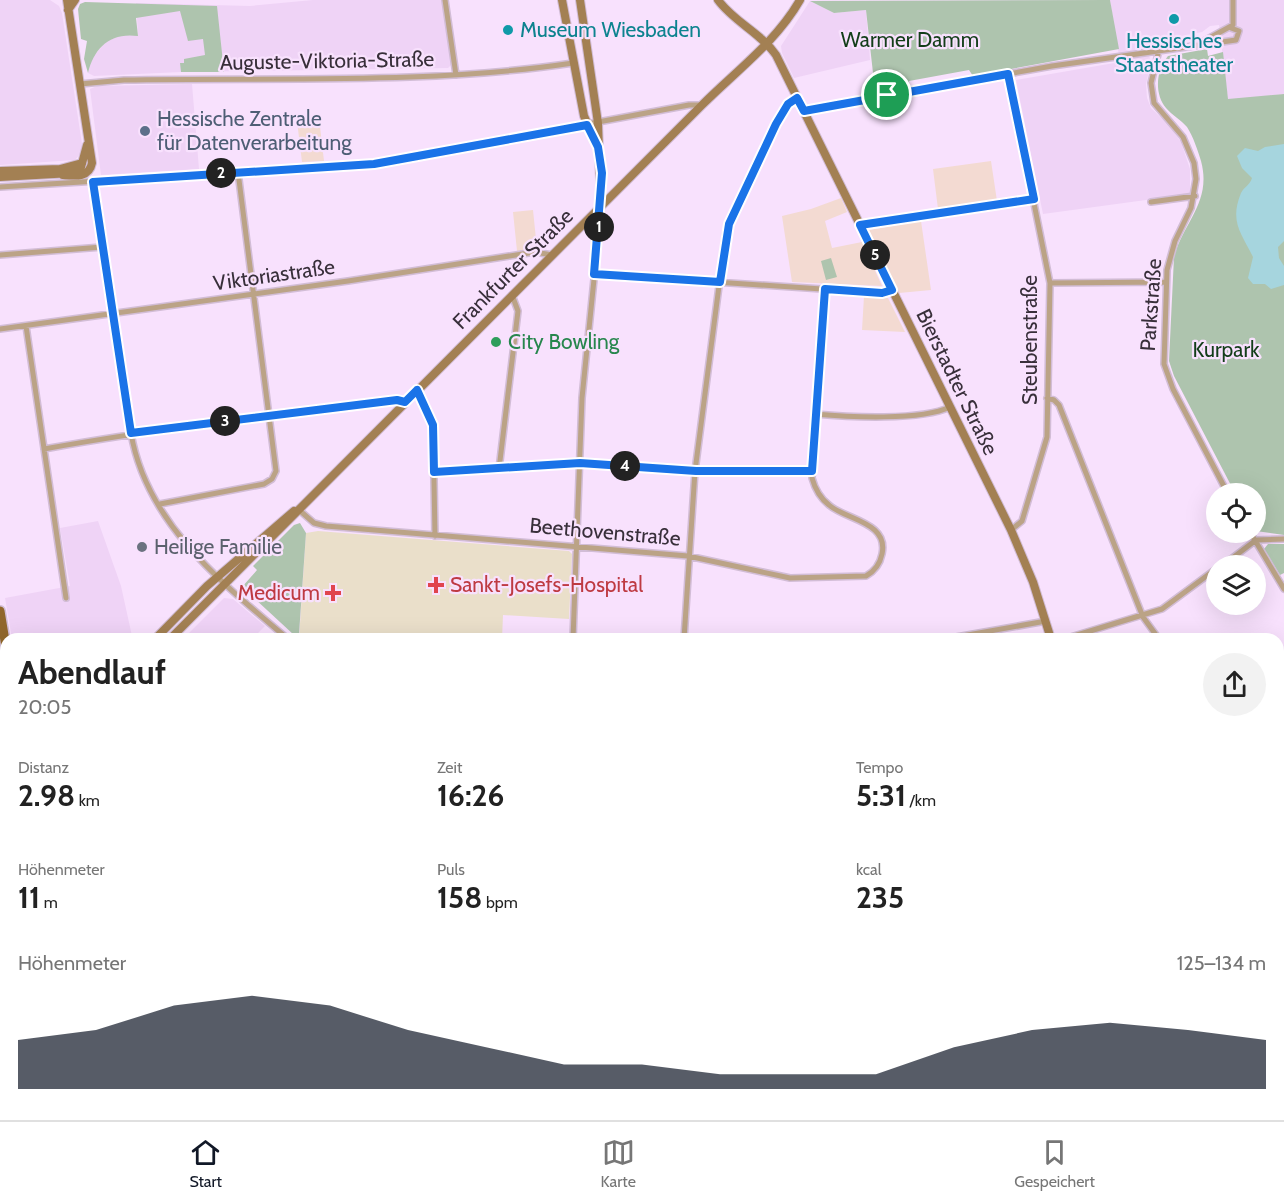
<!DOCTYPE html>
<html lang="de">
<meta charset="utf-8">
<style>
:root{--surface:#fff;--page:#f2f2f2;--text:#222;--muted:#767676;--line:#e0e0e0;--accent:#111827}
body{margin:0;font-family:Cabin,sans-serif;background:var(--page);color:var(--text);height:100vh;display:flex;flex-direction:column;font-size:22px;white-space:nowrap}
*{box-sizing:border-box;margin:0}
p{font-size:20px;color:var(--muted)}
.icon{flex:none;width:33px;height:33px;fill:none;stroke:currentColor;stroke-width:2;stroke-linecap:round;stroke-linejoin:round}
.map{position:relative;flex:1;overflow:hidden}
.details{position:absolute;left:0px;top:633px;width:1284px;height:488px;display:flex;flex-direction:column;background:var(--surface);border-radius:18px 18px 0 0;box-shadow:0 6px 24px #0002}
.details>*{flex:none}
.tools{position:absolute;left:1206px;top:483px;display:grid;gap:12px}
.tools a{display:grid;place-items:center;width:60px;height:60px;border-radius:50%;background:var(--surface);box-shadow:0 6px 24px #0002;font-size:30px}
.pin{position:absolute;display:grid;place-items:center;width:51px;height:51px;color:#fff;margin:-26px;border:3px solid #fff;border-radius:50%;box-shadow:0 2px 6px #0007}
.km{position:absolute;width:30px;height:30px;margin:-15px;border-radius:50%;background:#222;color:#fff;font-size:16px;line-height:30px;text-align:center}
.round{display:grid;place-items:center;flex:none;width:63px;height:63px;border-radius:32px;background:var(--page)}
.headline{display:flex;align-items:center;justify-content:space-between;height:102px;padding:0 18px}
h1{font-size:33px;font-weight:700;line-height:45px}
.figures{display:grid;grid-template-columns:repeat(3,1fr);gap:9px;height:102px;padding:6px 18px}
.figures div{display:grid;align-content:center}
.figures b{font-size:30px;font-weight:700}
.figures small{font-size:16px;font-weight:400}
.figures p{font-size:16px}
.chart{height:168px;padding:12px 18px}
.chart p{display:flex;justify-content:space-between}
.chart svg{width:100%;height:108px;margin-top:6px;fill:var(--accent);opacity:.7}
.tab-bar{display:flex;justify-content:space-around;align-items:center;height:84px;border-top:2px solid var(--line);background:var(--surface);font-size:16px;color:var(--muted)}
.tab-bar a{display:grid;justify-items:center;gap:3px}
.tab-bar .selected{color:var(--accent)}
.map>svg:first-child{display:block}
</style>
<div class="map">
<svg width="1284" height="1120" viewBox="0 0 1284 1120">
<rect width="100%" height="100%" fill="#f8e1fd"/>
<path fill="#efd3f6" d="M0,0H50L59,6L62,13L82,144L81,153L75,160L0,165Z
M313,0H442L451,65L448,68L181,72L94,76L88,73L92,57L107,41L122,35H138L136,3L250,6Z
M1110,0H1284V94L1228,100L1219,25L1210,26L1202,32L1146,43L1151,63L1146,84L1147,98L1151,108L1169,125L1181,142L1190,169V194L1043,214L1016,80L1120,62Z
M810,1L834,13L866,10L870,60L794,78L782,53L781,46Z
M192,84L199,169L101,175L90,89L97,86Z
M98,521L121,586L132,636L136,639H12L5,598L70,586L60,528Z
M224,598L233,599L265,626L252,639H183Z
M1101,1115H1199L1187,1120H1103Z"/>
<path fill="#f3dad2" d="M319,118L324,161L302,162L297,121Z
M991,161L997,201L938,209L933,169Z
M841,198L847,212L825,221L832,248L862,242L882,286L792,282L782,216L811,209Z
M533,210L537,249L517,251L513,212Z
M921,221L931,290L899,293L869,230Z
M864,296L888,298L905,332L862,330Z"/>
<path fill="#eadfca" d="M318,531L569,551L572,554L569,619L503,615L502,639H299L306,533Z"/>
<path fill="#aec4ae" d="M1110,0L1119,49L973,76L969,70L909,81L908,87L875,91L866,10L834,13L810,1Z
M85,2L217,6L224,72H181L180,63H184V59L205,55L203,39L188,41L180,11L136,18L138,36C110,32 94,48 88,73L84,59L87,41L81,39L78,9L80,4Z
M1207,49L1208,56L1223,52L1228,99L1284,94V535L1256,531V494L1235,493L1174,376L1169,361L1174,257C1184,221 1212,202 1201,161C1198,151 1193,136 1187,127C1181,120 1172,115 1166,108C1154,94 1156,70 1168,56Z
M831,258L837,277L826,280L821,261Z
M300,523L306,533L299,634L294,635L242,587L257,570L253,566L294,525Z
M1268,544H1284V573L1280,575L1264,549Z
M6,1059V1114L11,1115L9,1120H0V1062Z
M790,1114L851,1115L859,1120H778Z
M620,1115V1114L777,1115L766,1120H622Z
M1101,1115L1103,1120H867L858,1115Z"/>
<path fill="#a6d5de" d="M1284,144V241L1278,247L1279,258L1284,266V285L1271,289L1265,284H1253L1248,278L1253,257C1242,234 1229,222 1241,193C1244,187 1250,185 1252,178L1242,168L1237,156L1245,148L1258,151L1265,147Z"/>
<g fill="none" stroke-linecap="round" stroke-linejoin="round">
<path stroke="#d2bdd6" stroke-width="9" stroke-dasharray="9 4.5" stroke-linecap="butt" d="M0,811L6,795"/>
<g stroke="#d2bdd6" stroke-width="8">
<path id="street" d="M445,0L456,75
M1202,42L1233,25V0
M1159,50L1151,83L1154,103L1183,137L1194,163L1196,179L1191,208L1175,241L1167,270L1164,364L1173,389L1228,494
M1008,74L1050,283L1047,437L1022,521L1011,530
M80,84L124,80C274,77 426,85 573,63
M804,111L1052,66L1236,40L1239,31L1231,28
M93,182L131,433C146,523 222,583 288,639
M0,187L374,164L689,105H702
M1151,202L1195,196
M860,225L1034,199
M0,255L102,247
M594,274L882,293L892,290
M1050,283L1166,282
M26,326L66,598
M0,329L348,281L535,252L552,255
M417,390L433,425L435,536
M1047,398L1054,400L1059,405L1143,617L1159,639
M815,414C848,417 921,421 950,407
M44,449C161,428 279,414 397,400L405,402
M499,469L518,311L512,295
M434,472L580,463L695,471H812
M160,504L264,484L272,479L276,471L238,172
M298,509L314,523L326,526L688,556L790,578L866,576C875,571 880,564 882,554C889,522 846,520 829,505C820,498 815,489 812,478L825,289
M1250,532L1284,589
M1222,566L1256,540L1284,539
M573,639L582,398L600,220L598,210
M684,639L695,471L726,232L776,124L788,104L797,98
M945,639L1046,621
M1064,639L1162,609L1216,569
M1278,724L1284,721
M1278,785L1284,795
M1278,959L1284,970
M1278,1036L1284,1040
M375,1114L377,1120
M485,1114L487,1120
M24,1120L32,1114
M426,1120L429,1114"/>
</g>
<g stroke="#d2bdd6" stroke-width="10">
<path id="secondary" d="M562,0L584,116L597,145
M580,0L598,123L601,207
M718,0C734,22 761,33 776,55L1011,530L1033,582L1051,639
M68,10L75,0
M0,171L60,169L82,163
M63,175C75,176 89,178 92,163L67,0
M0,177L72,173L81,167L87,145
M155,639L207,586L294,511
M170,639L702,105C736,71 776,42 800,0
M1278,874L1284,877
M1255,1114L1258,1120"/>
</g>
<g stroke="#d2bdd6" stroke-width="12">
<path id="primary" d="M0,611L6,647
M0,662L6,701
M0,754L6,776
M0,801L6,795
M0,816L6,823
M0,838L6,832
M306,1114L309,1120"/>
</g>
<use href="#street" stroke="#bba386" stroke-width="5"/>
<use href="#secondary" stroke="#a38053" stroke-width="8"/>
<use href="#primary" stroke="#91672b" stroke-width="9"/>
</g>
<g fill="none" stroke-linecap="round" stroke-linejoin="round">
<g stroke="#fff" stroke-width="12">
<path id="route" d="M1008,74L1034,199L860,225L892,290L882,293L825,289L812,471H696L580,463L434,472L433,425L417,390L405,402L397,400L131,433L93,182L374,164L587,125L598,147L602,173L594,274L720,282L729,224L776,124L788,104L797,98L804,111Z"/>
</g>
<use href="#route" stroke="#1a73e8" stroke-width="8"/>
</g>
<g fill="#0f9aa8" stroke="#f8e1fd" stroke-width="2">
<circle cx="1174" cy="19" r="6"/>
<circle cx="508" cy="30" r="6"/>
</g>
<circle fill="#5c6f8a" stroke="#f8e1fd" stroke-width="2" cx="145" cy="131" r="6"/>
<circle fill="#2e9e5b" stroke="#f8e1fd" stroke-width="2" cx="496" cy="342" r="6"/>
<circle fill="#6b7280" stroke="#f8e1fd" stroke-width="2" cx="142" cy="547" r="6"/>
<g fill="#e0444e" stroke="#f8e1fd" stroke-width="2">
<path d="M433 576h6v6h6v6h-6v6h-6v-6h-6v-6h6z"/>
<path d="M330 584h6v6h6v6h-6v6h-6v-6h-6v-6h6z"/>
</g>
<g text-anchor="middle" stroke-width="4.5" stroke-linejoin="round" paint-order="stroke">
<g font-size="21" fill="#0d838f" stroke="#f8e1fd" text-anchor="start">
<text x="520" y="37">Museum Wiesbaden</text>
<text x="1174" y="48" text-anchor="middle">Hessisches<tspan x="1174" dy="24">Staatstheater</tspan></text>
</g>
<g font-size="21" fill="#133e19" stroke="#f8e1fd">
<text x="910" y="47">Warmer Damm</text>
<text x="1226" y="357">Kurpark</text>
</g>
<g font-size="21" fill="#382f3a" stroke="#f8e1fd">
<text transform="translate(327 61) rotate(-1)" y="7">Auguste-Viktoria-Straße</text>
<text transform="translate(513 269) rotate(-45)" y="7">Frankfurter Straße</text>
<text transform="translate(274 275) rotate(-8)" y="7">Viktoriastraße</text>
<text transform="translate(1151 305) rotate(-86)" y="7">Parkstraße</text>
<text transform="translate(1030 340) rotate(-90)" y="7">Steubenstraße</text>
<text transform="translate(957 382) rotate(64)" y="7">Bierstadter Straße</text>
<text transform="translate(605 532) rotate(5)" y="7">Beethovenstraße</text>
</g>
<g font-size="21" fill="#4e5e75" stroke="#f8e1fd" text-anchor="start">
<text x="157" y="126">Hessische Zentrale<tspan x="157" dy="24">für Datenverarbeitung</tspan></text>
</g>
<g font-size="21" fill="#27864d" stroke="#f8e1fd" text-anchor="start">
<text x="508" y="349">City Bowling</text>
</g>
<g font-size="21" fill="#5b616d" stroke="#f8e1fd" text-anchor="start">
<text x="154" y="554">Heilige Familie</text>
</g>
<g font-size="21" fill="#be3a42" stroke="#f8e1fd" text-anchor="start">
<text x="450" y="592">Sankt-Josefs-Hospital</text>
<text x="320" y="600" text-anchor="end">Medicum</text>
</g>
</g>
</svg>
<div class="tools">
<a><svg class="icon" aria-label="locate" viewBox="0 0 24 24"><circle cx="12" cy="12" r="6"/><path d="M12 2v4M12 18v4M2 12h4M18 12h4"/></svg></a>
<a><svg class="icon" aria-label="layers" viewBox="0 0 24 24"><path d="M12 4l9 5-9 5-9-5zM3 14l9 5 9-5"/></svg></a>
</div>
<div class="pin" style="left:887px;top:95px;background:#1e9e55"><svg class="icon" aria-label="arrive" viewBox="0 0 24 24"><path d="M6 21V4h12l-3 4 3 4H6"/></svg></div>
<b class="km" style="left:599px;top:227px">1</b>
<b class="km" style="left:221px;top:173px">2</b>
<b class="km" style="left:225px;top:421px">3</b>
<b class="km" style="left:625px;top:466px">4</b>
<b class="km" style="left:875px;top:255px">5</b>
<section class="details">
<div class="headline"><div><h1>Abendlauf</h1><p>20:05</p></div><a class="round"><svg class="icon" aria-label="share" viewBox="0 0 24 24"><path d="M12 15V3M7 8l5-5 5 5M5 13v7h14v-7"/></svg></a></div>
<div class="figures">
<div><p>Distanz</p><b>2.98<small> km</small></b></div>
<div><p>Zeit</p><b>16:26</b></div>
<div><p>Tempo</p><b>5:31<small> /km</small></b></div>
</div>
<div class="figures">
<div><p>Höhenmeter</p><b>11<small> m</small></b></div>
<div><p>Puls</p><b>158<small> bpm</small></b></div>
<div><p>kcal</p><b>235</b></div>
</div>
<div class="chart"><p><span>Höhenmeter</span>125–134 m</p>
<svg viewBox="0 0 160 44" preserveAspectRatio="none"><path d="M0 44V24L10 20L20 10L30 6L40 10L50 20L60 27L70 34L80 34L90 38L100 38L110 38L120 27L130 20L140 17L150 20L160 24V44z"/></svg>
</div>
</section>
</div>
<nav class="tab-bar">
<a class="selected"><svg class="icon" aria-label="home" viewBox="0 0 24 24"><path d="M3 11l9-7 9 7M6 9v11h12V9"/></svg>Start</a>
<a><svg class="icon" aria-label="map" viewBox="0 0 24 24"><path d="M3 6l6-2 6 2 6-2v14l-6 2-6-2-6 2zM9 4v14M15 6v14"/></svg>Karte</a>
<a><svg class="icon" aria-label="saved" viewBox="0 0 24 24"><path d="M7 4h10v16l-5-4-5 4z"/></svg>Gespeichert</a>
</nav>
